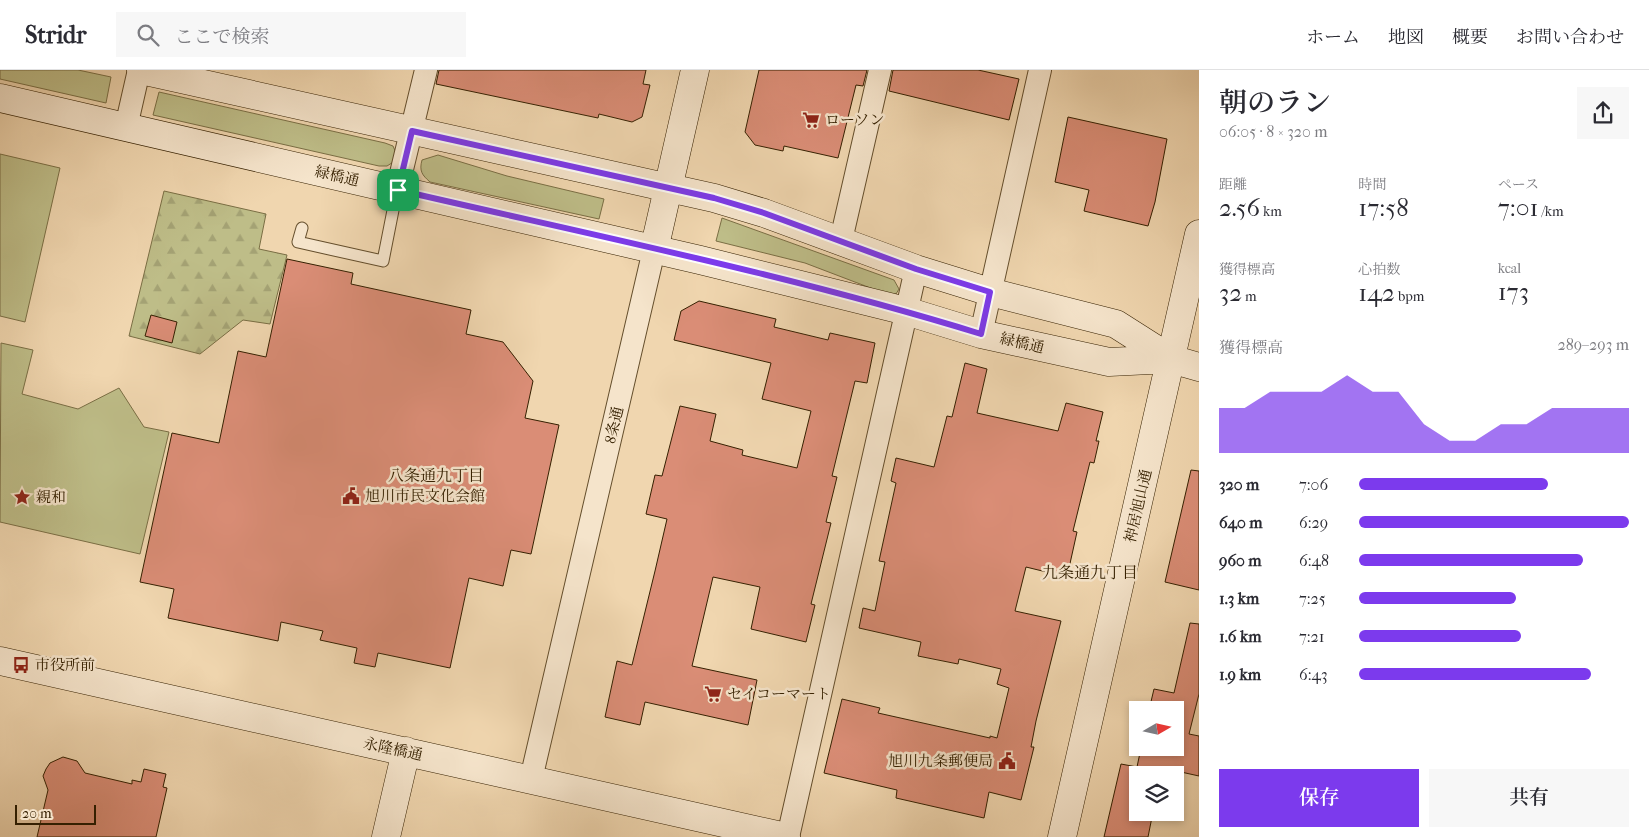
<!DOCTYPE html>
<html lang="ja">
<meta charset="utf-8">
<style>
:root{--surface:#fff;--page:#f7f7f7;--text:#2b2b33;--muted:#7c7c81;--line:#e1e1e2;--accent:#7c3aed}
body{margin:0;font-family:"IM FELL French Canon","Noto Serif JP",serif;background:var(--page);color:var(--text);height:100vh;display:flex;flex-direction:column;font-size:19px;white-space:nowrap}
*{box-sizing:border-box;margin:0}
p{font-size:16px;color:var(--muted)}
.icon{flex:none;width:28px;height:28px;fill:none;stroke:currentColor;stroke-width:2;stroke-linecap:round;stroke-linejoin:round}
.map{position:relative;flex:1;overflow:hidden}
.sheet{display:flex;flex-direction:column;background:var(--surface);width:450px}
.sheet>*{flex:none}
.needle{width:32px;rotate:81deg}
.fabs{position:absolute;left:1129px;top:631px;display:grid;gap:10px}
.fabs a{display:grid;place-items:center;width:55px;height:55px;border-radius:0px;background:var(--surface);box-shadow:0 2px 8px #0003;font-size:25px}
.scale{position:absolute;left:15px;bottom:12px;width:81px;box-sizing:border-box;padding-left:5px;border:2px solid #352001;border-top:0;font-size:14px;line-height:18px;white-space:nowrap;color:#352001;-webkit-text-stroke:4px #f5e4cb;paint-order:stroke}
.pin{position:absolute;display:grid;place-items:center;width:42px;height:42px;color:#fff;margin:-21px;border-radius:10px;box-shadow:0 2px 8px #0006}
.round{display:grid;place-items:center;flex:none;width:52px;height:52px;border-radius:0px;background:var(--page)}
.summary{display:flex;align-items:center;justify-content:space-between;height:85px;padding:0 20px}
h1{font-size:28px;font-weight:600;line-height:38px}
.metrics{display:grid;grid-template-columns:repeat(3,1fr);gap:8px;height:85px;padding:5px 20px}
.metrics div{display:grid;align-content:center}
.metrics b{font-size:25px;font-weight:600}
.metrics small{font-size:14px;font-weight:400}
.metrics p{font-size:14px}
.chart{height:140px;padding:10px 20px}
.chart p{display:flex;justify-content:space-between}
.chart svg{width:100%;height:90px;margin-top:5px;fill:var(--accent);opacity:.7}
.button{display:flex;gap:10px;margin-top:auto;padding:10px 20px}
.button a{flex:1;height:58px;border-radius:0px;background:var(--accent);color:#fff;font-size:20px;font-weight:600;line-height:58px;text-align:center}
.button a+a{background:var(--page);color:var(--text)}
ul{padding:0 20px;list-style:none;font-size:16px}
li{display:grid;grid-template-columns:80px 60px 1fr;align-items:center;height:38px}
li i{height:12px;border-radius:6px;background:var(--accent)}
header{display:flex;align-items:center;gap:30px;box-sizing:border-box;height:70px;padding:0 25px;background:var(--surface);border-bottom:1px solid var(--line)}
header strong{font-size:24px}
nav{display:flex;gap:28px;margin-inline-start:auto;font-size:18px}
.search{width:350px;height:45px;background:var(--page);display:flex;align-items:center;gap:12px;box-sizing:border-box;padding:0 18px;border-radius:0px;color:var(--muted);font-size:19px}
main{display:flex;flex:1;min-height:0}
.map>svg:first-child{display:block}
</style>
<header>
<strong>Stridr</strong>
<div class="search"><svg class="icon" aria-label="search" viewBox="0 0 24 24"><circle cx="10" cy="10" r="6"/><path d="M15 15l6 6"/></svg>ここで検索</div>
<nav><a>ホーム</a><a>地図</a><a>概要</a><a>お問い合わせ</a></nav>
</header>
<main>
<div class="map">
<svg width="1199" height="767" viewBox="0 0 1199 767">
<defs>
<pattern id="forest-firs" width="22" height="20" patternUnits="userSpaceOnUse" patternTransform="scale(1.25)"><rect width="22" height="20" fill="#bebd88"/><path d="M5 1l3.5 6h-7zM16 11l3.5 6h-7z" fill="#a4a274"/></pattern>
</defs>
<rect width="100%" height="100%" fill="#f0d6af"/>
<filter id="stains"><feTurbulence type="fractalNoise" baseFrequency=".004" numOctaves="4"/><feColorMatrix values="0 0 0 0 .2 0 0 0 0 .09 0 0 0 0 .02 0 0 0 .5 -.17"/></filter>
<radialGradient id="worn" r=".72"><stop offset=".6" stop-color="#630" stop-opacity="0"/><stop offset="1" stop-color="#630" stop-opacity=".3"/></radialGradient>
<path fill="#bebd88" stroke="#7a6e44" d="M0,0H78L111,7L106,33L0,9Z
M159,22L385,73L393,76L396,83L395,91L387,96H379L153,45Z
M0,84L60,98L25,252L0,246Z
M438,85L507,106L604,129L599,149L430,112C422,105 419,101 422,90Z
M722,148L894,210L899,219L896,224L889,225L805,193L716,171Z
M1,273L33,280L22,324L78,339L119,318L144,357L169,362L140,484L0,452Z"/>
<path fill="url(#forest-firs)" stroke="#7a6e44" d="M164,121L266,144L259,179L287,185L270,254L243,250L200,284L129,266Z"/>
<path fill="#da8d76" stroke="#352001" d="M439,0H646L643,14L650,15L642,47L632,52L599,44L598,48L436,14Z
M759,0H867L863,16L856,15L838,88L784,76L783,81L755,75L745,62Z
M893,0H978L1019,9L1009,50L889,21Z
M1068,47L1167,69L1155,132L1148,156L1084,141L1089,120L1055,112Z
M287,189L353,203L351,214L471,240L466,264L503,272L533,311L525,348L559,355L531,484L511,480L503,516L469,508L450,598L378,583L375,597L354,593L357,578L320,570L323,561L281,552L278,571L168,548L174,519L140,512L172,363L219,373L238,281L266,287Z
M699,231L776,249L774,257L828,270L830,263L875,273L867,313L855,311L832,406L837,407L826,452L831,453L811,534L815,535L806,572L751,559L760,517L713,507L692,596L757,610L748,655L645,632L640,655L605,647L617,591L632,595L655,501L667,449L646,444L655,405L662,406L680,336L716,344L710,371L743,380L742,385L797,398L811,341L762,329L771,293L674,270L681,241Z
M151,245L177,252L172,273L145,266Z
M965,293L987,299L977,343L1058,361L1066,333L1103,342L1096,371H1099L1094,393L1090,392L1073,461L1077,462L1067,507L1026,497L1015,541L1061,551L1036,651L1031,677H1034L1021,730L989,722L984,748L896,728L897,720L824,703L842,629L880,638L878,643L990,668V666L997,668L1009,618L997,614L1001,599L959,589L958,594L918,586L921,572L859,558L863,538L875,541L885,492L879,491L896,413L891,411L896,388L934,397L947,346L952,347Z
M1191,400L1199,401V520L1165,512Z
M1190,553L1199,554V624L1189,664L1199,666V706L1163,698L1161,705H1138V742H1153L1148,767H1104L1121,694L1137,697L1141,678H1175V640H1149L1154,619L1174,623Z
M63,687L77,691L85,703L132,714V710L141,712L144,699L166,704L163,717L167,718L156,767H37L48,720L43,706L46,699L50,693Z"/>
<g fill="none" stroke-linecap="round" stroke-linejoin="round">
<g stroke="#644e2c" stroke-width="13">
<path id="lane" d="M302,158L298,172L383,191L397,120"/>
</g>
<g stroke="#644e2c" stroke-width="24">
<path id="street" d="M126,57L139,0
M397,120L426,0
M841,170L880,0
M981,264L1040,0
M531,709L654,180
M788,767L916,199"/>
</g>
<g stroke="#352001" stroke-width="29">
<path id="secondary" d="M141,0L714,128L764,143L916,199L990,222L1116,254L1171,289L1199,297
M0,28L700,190L906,241L981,264L1109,292L1171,289
M654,180L695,0
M0,591L786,767
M386,767L406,681
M1062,767L1199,164"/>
</g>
<use href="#lane" stroke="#f5e4cb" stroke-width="11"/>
<use href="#street" stroke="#f5e4cb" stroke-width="22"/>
<use href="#secondary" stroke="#f5e4cb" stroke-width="28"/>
</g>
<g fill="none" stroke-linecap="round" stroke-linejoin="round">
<g stroke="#fff" stroke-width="10">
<path id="route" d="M412,61L714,128L764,143L916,199L990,222L981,264C790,205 592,165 398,120Z"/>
</g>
<use href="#route" stroke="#7c3aed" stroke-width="6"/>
</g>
<defs>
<g id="supermarket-bare" transform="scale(1.35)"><path d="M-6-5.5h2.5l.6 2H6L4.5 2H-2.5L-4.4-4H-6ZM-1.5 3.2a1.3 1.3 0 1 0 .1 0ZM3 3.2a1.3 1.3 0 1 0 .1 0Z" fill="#8f2418" stroke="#f5e4cb" stroke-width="2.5" paint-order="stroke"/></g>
<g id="civic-bare" transform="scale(1.35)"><path d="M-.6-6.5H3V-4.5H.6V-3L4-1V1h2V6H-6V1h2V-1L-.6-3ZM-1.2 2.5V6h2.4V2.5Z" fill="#8f2418" stroke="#f5e4cb" stroke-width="2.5" paint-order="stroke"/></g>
<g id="sight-bare" transform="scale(1.35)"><path d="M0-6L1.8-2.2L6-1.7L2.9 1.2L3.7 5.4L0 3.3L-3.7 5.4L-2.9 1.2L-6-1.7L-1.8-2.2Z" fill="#8f2418" stroke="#f5e4cb" stroke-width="2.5" paint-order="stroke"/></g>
<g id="bus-bare" transform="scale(1.35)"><path d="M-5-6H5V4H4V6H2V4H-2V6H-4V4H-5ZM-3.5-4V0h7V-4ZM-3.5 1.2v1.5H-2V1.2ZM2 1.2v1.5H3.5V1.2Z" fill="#8f2418" stroke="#f5e4cb" stroke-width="2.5" paint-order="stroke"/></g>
</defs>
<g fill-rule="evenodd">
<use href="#supermarket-bare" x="811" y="50"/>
<use href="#civic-bare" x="351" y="426"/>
<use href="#sight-bare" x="22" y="427"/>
<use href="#bus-bare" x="21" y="595"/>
<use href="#supermarket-bare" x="713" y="624"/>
<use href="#civic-bare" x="1007" y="691"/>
</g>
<g text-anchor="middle" stroke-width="5" stroke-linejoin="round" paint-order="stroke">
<g font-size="15" fill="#352001" stroke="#f5e4cb" text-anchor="start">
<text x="825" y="55">ローソン</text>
<text x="365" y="431">旭川市民文化会館</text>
<text x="36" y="432">親和</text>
<text x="35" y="600">市役所前</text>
<text x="727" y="629">セイコーマート</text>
<text x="993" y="696" text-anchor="end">旭川九条郵便局</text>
</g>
<g font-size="15" fill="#352001" stroke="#f5e4cb">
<text transform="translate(337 106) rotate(13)" y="5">緑橋通</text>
<text transform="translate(1022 273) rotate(13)" y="5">緑橋通</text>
<text transform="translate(614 355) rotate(-77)" y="5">8条通</text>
<text transform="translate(1138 436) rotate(-77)" y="5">神居旭山通</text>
<text transform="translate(393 679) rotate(12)" y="5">永隆橋通</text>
</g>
<g font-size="16" fill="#352001" stroke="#f5e4cb">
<text x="436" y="411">八条通九丁目</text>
<text x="1090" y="508">九条通九丁目</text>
</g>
</g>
<rect width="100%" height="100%" filter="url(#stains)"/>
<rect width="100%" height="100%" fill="url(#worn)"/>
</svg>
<div class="fabs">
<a><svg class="needle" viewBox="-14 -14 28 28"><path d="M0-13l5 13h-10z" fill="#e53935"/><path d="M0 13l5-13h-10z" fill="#7c7c81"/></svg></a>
<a><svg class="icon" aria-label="layers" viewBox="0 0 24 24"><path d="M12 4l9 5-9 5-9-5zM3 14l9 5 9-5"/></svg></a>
</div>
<div class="scale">20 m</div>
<div class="pin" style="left:398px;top:120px;background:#1e9e55"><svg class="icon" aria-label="arrive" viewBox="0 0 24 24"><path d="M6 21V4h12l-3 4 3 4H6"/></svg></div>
</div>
<section class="sheet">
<div class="summary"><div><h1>朝のラン</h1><p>06:05 · 8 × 320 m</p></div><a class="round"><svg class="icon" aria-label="share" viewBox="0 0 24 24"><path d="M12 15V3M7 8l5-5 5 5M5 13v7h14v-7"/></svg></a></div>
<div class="metrics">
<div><p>距離</p><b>2.56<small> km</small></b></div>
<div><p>時間</p><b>17:58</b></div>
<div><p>ペース</p><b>7:01<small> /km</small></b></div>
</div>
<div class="metrics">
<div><p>獲得標高</p><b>32<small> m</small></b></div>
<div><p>心拍数</p><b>142<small> bpm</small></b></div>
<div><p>kcal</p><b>173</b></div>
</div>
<div class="chart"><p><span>獲得標高</span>289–293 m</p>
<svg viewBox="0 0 160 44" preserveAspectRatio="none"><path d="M0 44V22L10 22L20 14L30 14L40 14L50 6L60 14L70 14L80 30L90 38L100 38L110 30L120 30L130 22L140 22L150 22L160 22V44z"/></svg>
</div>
<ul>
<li><b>320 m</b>7:06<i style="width:70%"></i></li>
<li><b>640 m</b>6:29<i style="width:100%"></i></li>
<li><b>960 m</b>6:48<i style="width:83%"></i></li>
<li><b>1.3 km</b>7:25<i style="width:58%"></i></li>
<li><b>1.6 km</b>7:21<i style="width:60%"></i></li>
<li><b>1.9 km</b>6:43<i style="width:86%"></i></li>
</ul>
<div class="button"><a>保存</a><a>共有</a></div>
</section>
</main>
